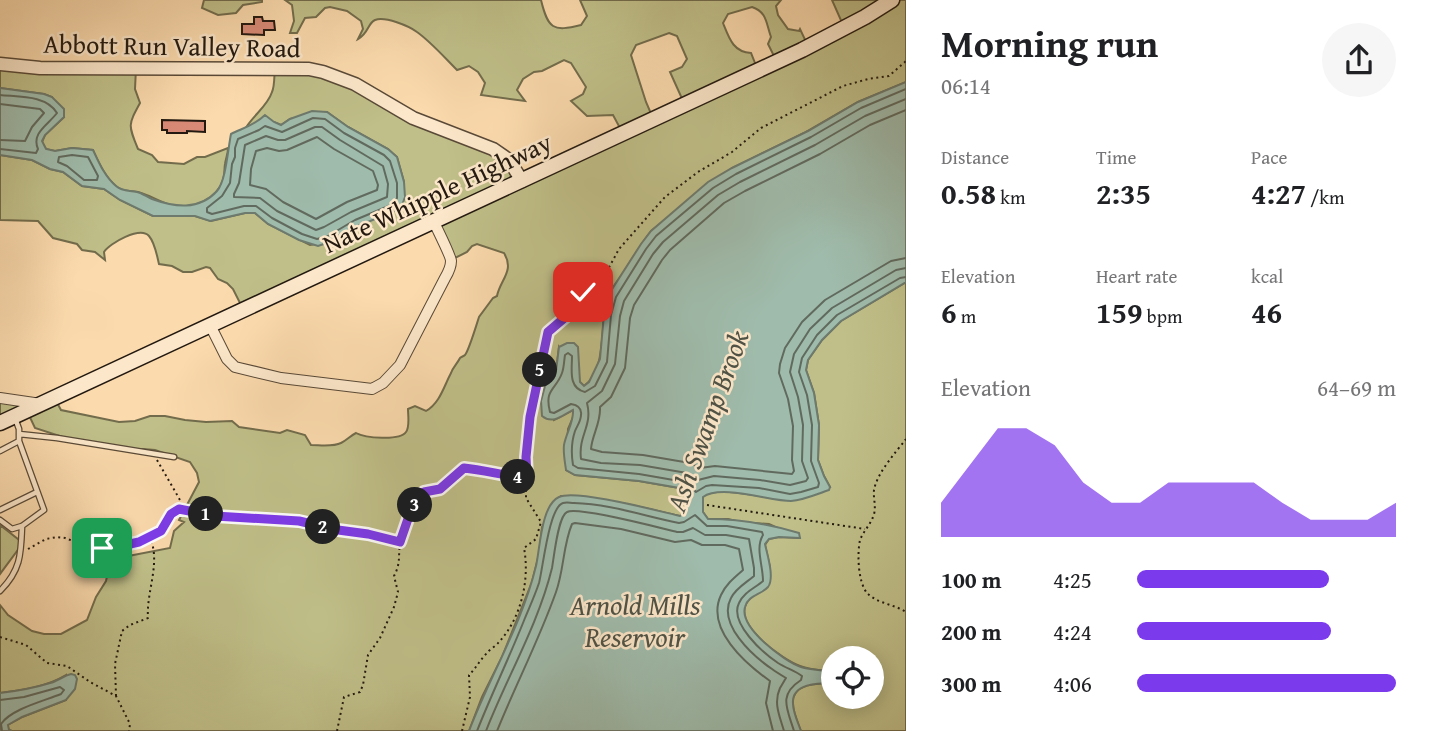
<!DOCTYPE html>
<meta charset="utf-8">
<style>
:root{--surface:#fff;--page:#f6f6f6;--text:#202124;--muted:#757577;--accent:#7c3aed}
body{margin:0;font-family:"Gentium Book Plus",serif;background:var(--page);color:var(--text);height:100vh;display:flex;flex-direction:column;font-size:26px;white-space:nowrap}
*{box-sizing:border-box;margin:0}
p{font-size:23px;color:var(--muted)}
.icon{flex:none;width:38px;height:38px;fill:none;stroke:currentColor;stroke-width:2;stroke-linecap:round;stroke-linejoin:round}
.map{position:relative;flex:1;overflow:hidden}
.panel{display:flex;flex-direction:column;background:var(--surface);width:525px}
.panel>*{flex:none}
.controls{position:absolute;left:821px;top:646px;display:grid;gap:14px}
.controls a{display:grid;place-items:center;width:63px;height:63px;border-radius:50%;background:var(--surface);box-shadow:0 4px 18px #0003;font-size:35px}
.pin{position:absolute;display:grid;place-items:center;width:60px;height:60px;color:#fff;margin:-30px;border-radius:14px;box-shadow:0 4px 10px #0006}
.km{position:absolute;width:35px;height:35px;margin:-18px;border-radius:50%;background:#222;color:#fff;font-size:19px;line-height:35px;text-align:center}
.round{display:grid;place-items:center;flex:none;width:74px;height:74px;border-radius:37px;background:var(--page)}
.head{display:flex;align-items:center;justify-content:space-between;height:119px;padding:0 35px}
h1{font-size:38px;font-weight:700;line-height:52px}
.stats{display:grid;grid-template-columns:repeat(3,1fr);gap:10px;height:119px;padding:7px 35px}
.stats div{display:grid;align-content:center}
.stats b{font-size:30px;font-weight:700}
.stats small{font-size:19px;font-weight:400}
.stats p{font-size:19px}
.chart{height:196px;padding:14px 35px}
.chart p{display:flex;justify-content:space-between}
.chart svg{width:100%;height:126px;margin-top:7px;fill:var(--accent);opacity:.7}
ul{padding:0 35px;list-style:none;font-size:23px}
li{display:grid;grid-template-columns:112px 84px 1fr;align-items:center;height:52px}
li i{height:18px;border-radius:9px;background:var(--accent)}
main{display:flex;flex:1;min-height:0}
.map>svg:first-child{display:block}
</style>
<main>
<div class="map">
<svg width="906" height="731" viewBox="0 0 906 731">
<rect width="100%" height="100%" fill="#fbdaad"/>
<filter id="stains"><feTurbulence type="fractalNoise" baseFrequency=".00286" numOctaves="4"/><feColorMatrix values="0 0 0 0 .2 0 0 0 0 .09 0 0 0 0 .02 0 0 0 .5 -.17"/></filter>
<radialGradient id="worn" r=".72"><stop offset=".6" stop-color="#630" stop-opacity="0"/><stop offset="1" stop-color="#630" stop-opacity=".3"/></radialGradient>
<path fill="#c0bf89" stroke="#726c4c" stroke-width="2" fill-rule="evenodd" d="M204,0H262V2L243,5L236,13L218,15L202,8Z
M285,0H541C548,29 553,32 581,25L587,16L580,0H781L776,6L778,15L788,29L799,31L800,29L808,46L844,27L832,0H906V82L858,102L804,133L732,168L651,231C640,245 631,261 621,276C617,282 612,288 609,295C598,321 609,368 584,386L580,382L559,347L556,371L545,386L554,420L573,410L574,415L568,429L566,470L575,475L639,481L685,489L687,493L686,512L680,516C641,507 602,497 561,496L542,527L539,554L532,582L502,657L482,697L469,731H12L9,730L7,725L22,717L66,700V675C46,687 23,690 0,693V605L8,615L32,631L44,634H61L87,620L96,597L106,581L110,563L113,559L170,548L174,531L184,522L179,520L199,482L197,473L190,462L155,450L143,449L131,451L78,442L35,428L27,411L0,421V396L33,401L54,397L61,410L119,422L135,421L150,416H165L185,420L206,422L232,421L239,427L280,433L287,430L305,435L311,445C320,445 333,447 341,443C347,440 350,436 356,433C365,438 400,441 406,432C410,427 408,416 408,409L415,406L426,411C440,403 444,386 451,373C453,367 457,364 460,358C461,357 464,356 465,355C469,350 477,323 479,317L493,298L497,296C500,280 515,271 504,253L477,244L472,246L467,252L453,259L430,221L242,307L233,289L227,283L218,279L210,268L206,267L192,272H183L172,266L159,264C157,256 155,243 149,236C140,226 110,243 104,252L105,260L95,252L82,250L77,244L53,238L38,221L0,220V155L32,160L50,169L63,172L82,186L104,189L120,200L153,216H195L211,221L245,213H255L268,224L310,245L330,242L404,196V182L397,157L388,149L348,127L327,112L290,119L281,125L274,122L247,126C255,114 268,105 272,92C275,85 274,75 275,68L321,70L394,108L492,147L519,178L620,128L613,115L587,116L571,101L583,94L586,87L571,63L564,60L542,71L534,72L523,79L517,90L525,101L481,95L485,83L478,72L469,66L457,70C444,57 431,42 417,32C409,26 385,16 375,20C367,24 369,33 358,39L363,29L361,21L347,11L330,7L325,8L316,17L305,18L297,33H290L294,21L292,5ZM752,7C767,12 766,23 771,37L768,44L776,60L757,68L751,53C733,52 729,38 723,23L728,14ZM669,33L677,36L687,59L682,67L670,72L684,103L652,116L646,102L631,55L636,45Z
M0,63L136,68L135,89L140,103C128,125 128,125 138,149L152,155L158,162L184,164L197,157H205L228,148C228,154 226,157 225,164C224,169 225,175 223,180C217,199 192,210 174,206C161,203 150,195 138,192C130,190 123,192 117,187C105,177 99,163 93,150L72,148L55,151L46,149L42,142L45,135L64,117L52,97L44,94L0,88Z
M906,282V731H801C798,723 793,712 793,704C791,683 819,683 833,683V696H872V658H833V672C822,670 810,670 800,666C783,660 735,626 746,604C750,596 759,592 767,587L770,567L765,545L769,539L779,537L800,538L769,524L740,522L728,519H708L703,512V496C720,485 766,499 787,500C798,501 818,491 830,487L824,476L818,460L819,425L814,393L806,370L808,360L822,340L841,321Z
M0,525L23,543L0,574Z"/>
<path fill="#9fbbab" stroke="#6d7a6d" stroke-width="2" d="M906,82V282L841,321L822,340L808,360L806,370L814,393L819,425L818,460L824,476L830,487L829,490C817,494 804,500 791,501C770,501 721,484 703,497V512L708,519C739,519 769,524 799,533L800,538L779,537L769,539L765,544C767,554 775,578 768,587C761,595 748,595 745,607C739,628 784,661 801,667C811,670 823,670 833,672V683C819,683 791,683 793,704C793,712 798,723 801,731H469C490,676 522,624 536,566C540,549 541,505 559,497C576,489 658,511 680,516L686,512L687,493L685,489L639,481L575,475L566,470C565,462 563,453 564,445C566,433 574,422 573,410C563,415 553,425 542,416L541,401L545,386L556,371L559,347L567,343H574L578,347L580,382L584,386L589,382L600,359L604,314L609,294L641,244L651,231L708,182L732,168L808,131L858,102Z
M0,88L44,94L52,97L64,109V117L45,135L42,141L46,149L55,151L72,148L93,150C99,163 105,177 116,186C123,192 129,190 137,192C142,193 147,197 152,199C174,207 199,211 217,191C226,181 228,148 231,134C243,128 255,125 265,115L274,122L281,125L290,119L312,111L327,112L348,127L388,149L397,157L404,182L405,197L402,205L395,211L358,226L330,242L318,246L299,240L268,224L255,213H245L210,221L195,216H153L120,200L104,189L82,186L63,172L50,169L32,160L0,155Z
M71,674L75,675L77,679L75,689L66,700L22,717L8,725L9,730L12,731H0V693C17,691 34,688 50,683C58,681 63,676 71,674Z"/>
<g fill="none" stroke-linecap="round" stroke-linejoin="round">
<path stroke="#616a5e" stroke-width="2" d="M906,89L861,108L811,137L736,174L713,188L656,236L646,249L616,297L611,315L607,362L595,386L585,392C568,388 572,370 572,356L568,353L565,355C564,361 564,368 562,373C556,390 544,389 550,412L554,413L571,404C577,405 582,408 581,415C581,421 577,426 575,431C571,443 571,453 573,465L578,468L639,474L685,482L689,484L696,492L706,486L712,485L759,488L790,494L801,492L818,487L819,483L811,461L812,425L807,395L799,372L802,358L817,335L837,315L900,278L906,277
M0,95C19,97 46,95 57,113C48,125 31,133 38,149L36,153L0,149
M906,99L865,116L815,145L740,182L718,195L663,242L653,254L624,301L620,316L615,364L602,391L587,403C593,426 578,435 581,459L601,463L640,465L687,473L698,480L714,476L760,480L790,485L806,481L808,478L802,461L803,425L798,397L790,372L794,354L810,329L832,308L896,270L906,268
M0,104L40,109L44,113L32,127L25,141L0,140
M906,110L870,125L820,154L745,191L724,203L670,250L662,260L634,305L630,318L625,368L611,397L600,407C601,423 592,435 591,449L602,452L643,455L690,463L700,468L715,466L792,474L794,471L792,460L793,426L788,399L779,373L780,364L785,348L802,322L825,300L891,261L906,258
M313,118L325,119L344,133L384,155L390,161L397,183V198L391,205L355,220L328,236L317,239L302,234L272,218L256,206H244L212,214L207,212V208L222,196L230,183L232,164L235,157V148L238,139L259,130L265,126L282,132Z
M315,127H322L340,140L383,166L388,184L387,197L351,212L324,227L316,230L277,211L260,198L234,197V194L239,183L245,145L266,136L278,140H285Z
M317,137L334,149L373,171L378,185L377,190L347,202L316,219L283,202L266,189L250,185L251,169L256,151L267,148L279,151L287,150Z
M72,155L88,157L98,176L97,180H84L67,166L58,162L59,157Z
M0,700L24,697L60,687L64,690L61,694C44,701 11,709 1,724L2,731
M477,731C492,693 510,656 525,618C530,606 535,595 539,583C543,568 549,507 563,503C567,502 570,503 574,503C610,504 644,516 679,523L684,522L695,515L707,526H727L762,532L763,535C755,548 763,565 763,581C755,588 744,592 739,603C729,623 763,653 778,663C786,668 795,671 802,676L801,680C778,695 787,708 794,731
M486,731C507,677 538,625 552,568C554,557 558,516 567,512C578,506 660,528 677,532H683L693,528L705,535H726L749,539L754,568V576C746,583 736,588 731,598C717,624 753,656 772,669C776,672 781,675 786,678C784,681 782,685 780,688C773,703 780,717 784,731
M497,731C516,684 539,640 556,592C564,570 563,545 572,524L575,523L621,529L675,542L691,540L702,545H725L739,549L743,570C735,577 726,584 721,595C705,629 746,664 770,681L766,703L773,731"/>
</g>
<path fill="#d98a77" stroke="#231910" stroke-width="2" d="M254,17H262L263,21H274L275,30H264V35L242,34V24H254Z
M162,120L205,121V132L187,131V133H167V130H162Z"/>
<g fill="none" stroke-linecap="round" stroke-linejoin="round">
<g stroke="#594937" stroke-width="7">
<path id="service" d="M19,434L57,438L174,457
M0,451L19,441
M0,510L37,492
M0,520L12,529L22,526L44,510L19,441V429L15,418
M0,591C21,570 21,554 22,526"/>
</g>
<g stroke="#594937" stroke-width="12">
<path id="minor" d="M210,325L227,359L235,367L281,378L372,389L383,383L400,365L445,278C448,273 451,267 451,261C451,256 437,229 434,222
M0,398L41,404"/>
</g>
<g stroke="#594937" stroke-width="15">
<path id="tertiary" d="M0,64L40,68L309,69L323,72L355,84L413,118L493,149L509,160L522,181"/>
</g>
<g stroke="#231910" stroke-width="17">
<path id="secondary" d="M0,423L802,50L865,17L892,0"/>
</g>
<path stroke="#231910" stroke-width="2" stroke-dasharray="2 3.5" stroke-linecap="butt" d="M906,439C896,452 877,473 874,490C873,499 877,508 873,517C870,525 863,532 860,540C857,554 858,582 867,593C878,604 894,604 906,612
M157,460L180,500L179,508
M707,505L865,529
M28,549L46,539L57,537L65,538L89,547L102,548L139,542L161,531L171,514L179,509L215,516L299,521L337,530L368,534L400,543
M0,637L26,645L47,663L67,666L90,682L116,696L130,724L129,731
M116,696L115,664L122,631L130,625L148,618C146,591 162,561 149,536
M337,731L344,697L360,692L363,685L368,655L380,638L394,607L398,592L394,576C401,563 398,556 400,543C403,525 413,508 423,492L440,489L464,468C485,470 505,476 527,478
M462,731L470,697L469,675C476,668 480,660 487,653C490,649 496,646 499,642C521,618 530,580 524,548L536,539L541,522L526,498V457L530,417L548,332L569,314L583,292L600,284L619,249L665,197L698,172L732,152L761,128L843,86L868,79L889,76L906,61"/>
<use href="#service" stroke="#fce7ca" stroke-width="4.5"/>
<use href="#minor" stroke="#fce7ca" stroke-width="10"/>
<use href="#tertiary" stroke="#fce7ca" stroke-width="12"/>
<use href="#secondary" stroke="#fce7ca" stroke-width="14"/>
</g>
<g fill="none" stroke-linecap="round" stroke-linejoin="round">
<g stroke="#fff" stroke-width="14">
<path id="route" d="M102,548L121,546L139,542L161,531L171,514L179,509L215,516L299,521L338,530L368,534L400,542L410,513L424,492L440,489L464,468C485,470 505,476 527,478L526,457L530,417L548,332L569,314L583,292"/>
</g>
<use href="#route" stroke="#7c3aed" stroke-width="9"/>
</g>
<g text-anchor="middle" stroke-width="5" stroke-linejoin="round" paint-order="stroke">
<g font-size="26" fill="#231910" stroke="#fce7ca">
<text transform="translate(172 46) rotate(1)" y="9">Abbott Run Valley Road</text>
<text transform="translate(437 193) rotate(-25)" y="9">Nate Whipple Highway</text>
</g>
<g font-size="28" font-style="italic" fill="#4e5246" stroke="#fce7ca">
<text transform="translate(707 421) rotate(-70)" y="10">Ash Swamp Brook</text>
<text x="635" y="615">Arnold Mills<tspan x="635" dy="32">Reservoir</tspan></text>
</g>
</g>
<rect width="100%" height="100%" filter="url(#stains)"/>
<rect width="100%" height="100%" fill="url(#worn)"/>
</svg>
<div class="controls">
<a><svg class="icon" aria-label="locate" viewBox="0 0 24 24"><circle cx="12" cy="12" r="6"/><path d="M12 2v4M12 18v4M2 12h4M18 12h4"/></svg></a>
</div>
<div class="pin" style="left:102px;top:548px;background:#1e9e55"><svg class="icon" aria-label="arrive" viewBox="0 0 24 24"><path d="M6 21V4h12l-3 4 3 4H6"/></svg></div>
<div class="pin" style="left:583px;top:292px;background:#d93025"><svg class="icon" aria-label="check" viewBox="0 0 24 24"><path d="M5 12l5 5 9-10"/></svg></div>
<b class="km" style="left:206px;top:514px">1</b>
<b class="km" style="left:323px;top:527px">2</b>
<b class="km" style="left:415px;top:505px">3</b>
<b class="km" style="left:518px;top:477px">4</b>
<b class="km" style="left:540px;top:370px">5</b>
</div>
<section class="panel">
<div class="head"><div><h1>Morning run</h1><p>06:14</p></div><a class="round"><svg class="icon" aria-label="share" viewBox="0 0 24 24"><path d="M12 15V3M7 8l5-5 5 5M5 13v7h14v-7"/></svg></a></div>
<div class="stats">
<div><p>Distance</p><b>0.58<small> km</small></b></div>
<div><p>Time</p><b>2:35</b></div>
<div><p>Pace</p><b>4:27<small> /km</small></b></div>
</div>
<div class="stats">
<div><p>Elevation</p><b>6<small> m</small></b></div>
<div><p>Heart rate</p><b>159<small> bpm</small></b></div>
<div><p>kcal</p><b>46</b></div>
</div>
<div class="chart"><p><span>Elevation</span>64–69 m</p>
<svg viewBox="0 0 160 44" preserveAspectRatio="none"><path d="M0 44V32L10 19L20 6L30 6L40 12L50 25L60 32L70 32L80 25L90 25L100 25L110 25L120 32L130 38L140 38L150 38L160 32V44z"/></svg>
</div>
<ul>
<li><b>100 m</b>4:25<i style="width:74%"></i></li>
<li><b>200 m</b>4:24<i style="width:75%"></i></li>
<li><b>300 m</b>4:06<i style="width:100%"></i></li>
</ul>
</section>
</main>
